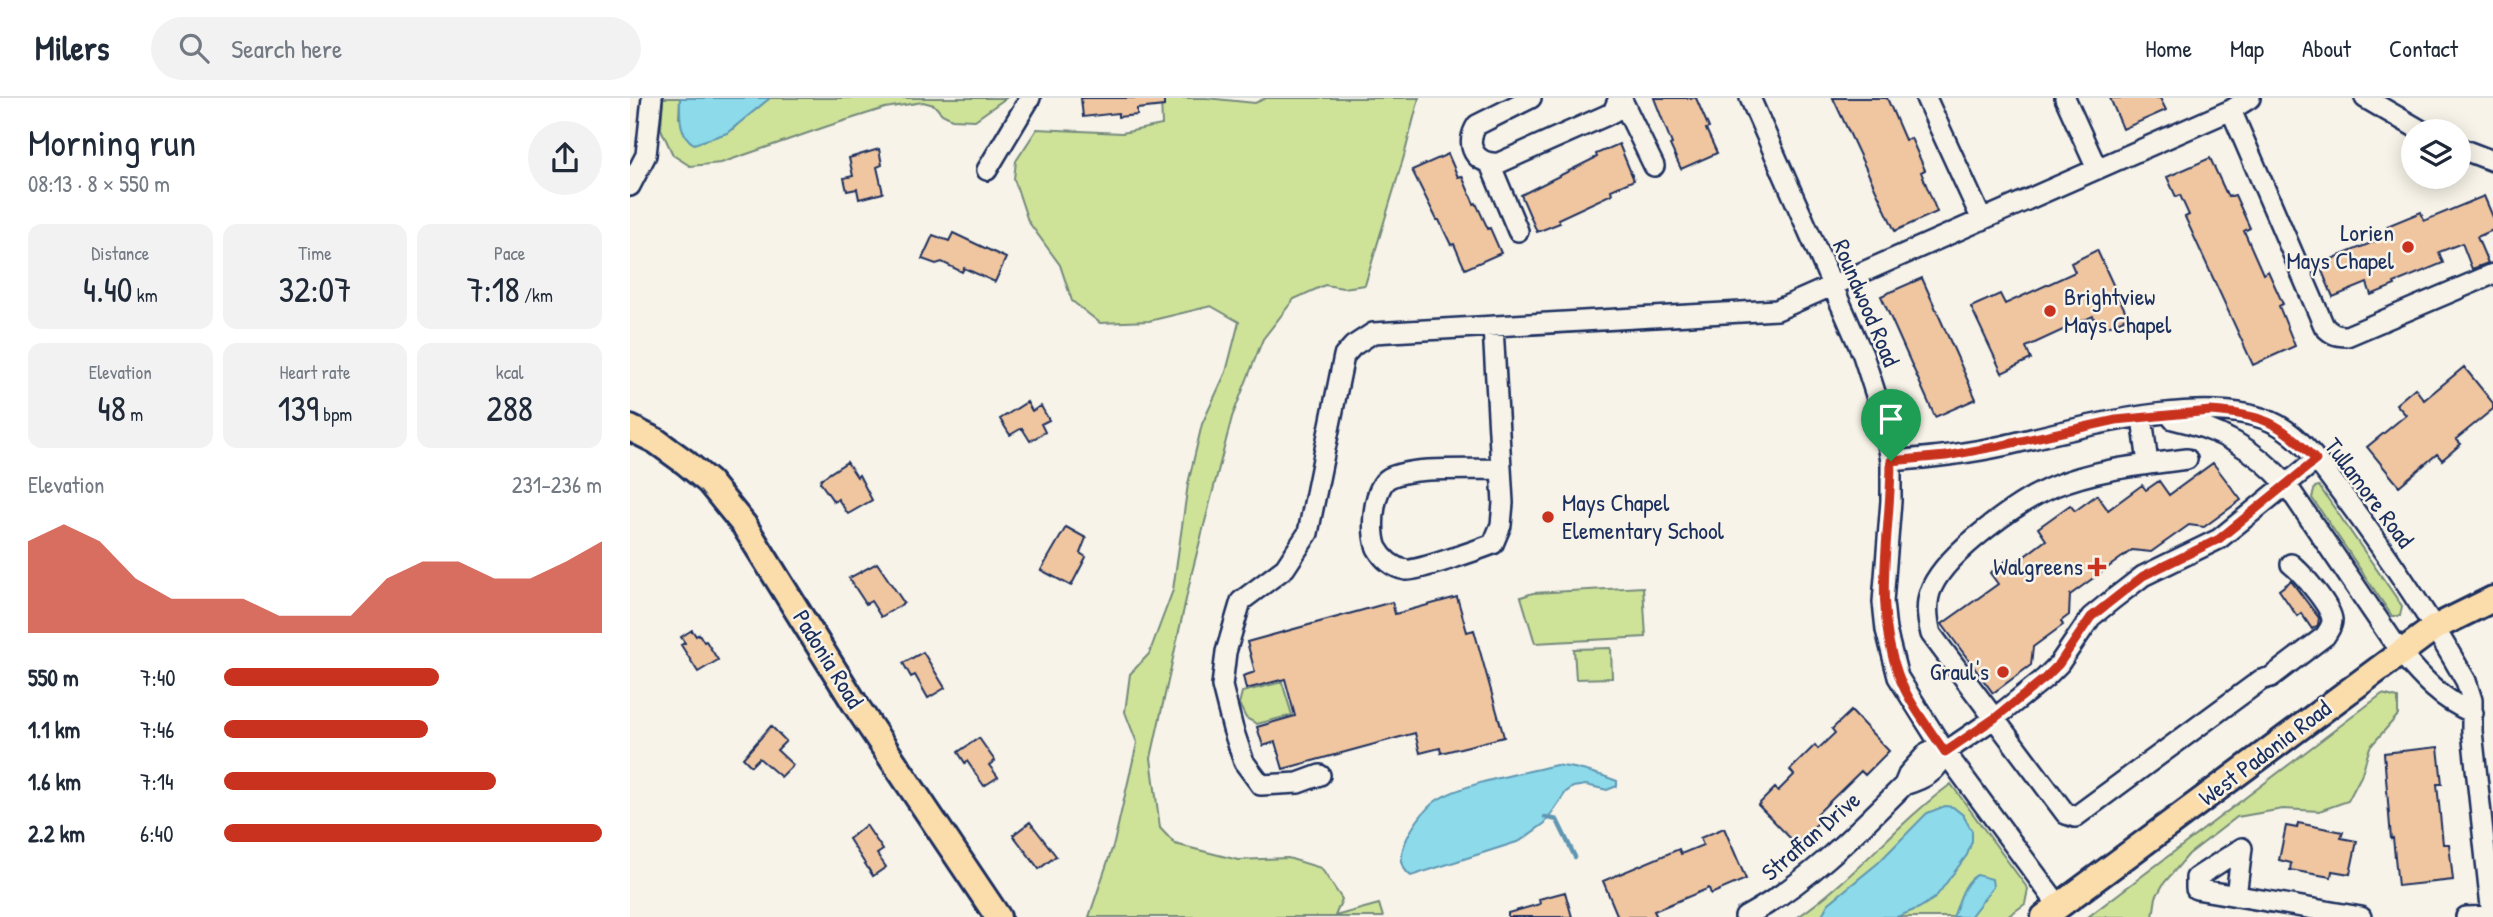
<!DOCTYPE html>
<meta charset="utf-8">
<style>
:root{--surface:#fff;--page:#f2f2f3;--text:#1f2937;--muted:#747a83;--line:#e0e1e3;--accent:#c8321e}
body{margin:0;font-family:"Patrick Hand",sans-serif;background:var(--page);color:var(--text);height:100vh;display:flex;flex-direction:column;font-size:26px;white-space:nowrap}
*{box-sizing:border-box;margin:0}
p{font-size:23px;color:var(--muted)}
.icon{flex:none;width:38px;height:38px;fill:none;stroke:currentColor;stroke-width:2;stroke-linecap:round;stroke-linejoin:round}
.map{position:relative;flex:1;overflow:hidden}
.details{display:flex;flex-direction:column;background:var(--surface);width:630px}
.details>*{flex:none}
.tools{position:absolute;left:1771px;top:21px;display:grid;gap:14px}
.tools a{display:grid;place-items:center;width:70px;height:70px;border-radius:50%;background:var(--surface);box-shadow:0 4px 18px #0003;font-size:35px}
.pin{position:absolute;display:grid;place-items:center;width:60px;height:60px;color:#fff;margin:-72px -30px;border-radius:50% 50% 50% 0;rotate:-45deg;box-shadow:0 0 7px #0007}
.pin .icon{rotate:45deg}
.round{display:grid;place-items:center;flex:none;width:74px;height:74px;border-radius:37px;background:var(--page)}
.summary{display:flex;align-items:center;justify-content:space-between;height:119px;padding:0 28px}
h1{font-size:38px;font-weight:600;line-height:52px}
.figures{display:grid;grid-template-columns:repeat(3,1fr);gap:10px;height:119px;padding:7px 28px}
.figures div{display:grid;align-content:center;border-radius:14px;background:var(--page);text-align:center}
.figures b{font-size:35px;font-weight:600}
.figures small{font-size:19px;font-weight:400}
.figures p{font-size:19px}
.chart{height:196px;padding:14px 28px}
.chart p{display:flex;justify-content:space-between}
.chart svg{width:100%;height:126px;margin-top:7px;fill:var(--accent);opacity:.7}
ul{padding:0 28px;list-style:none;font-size:23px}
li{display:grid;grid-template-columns:112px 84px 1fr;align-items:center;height:52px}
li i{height:18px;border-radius:9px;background:var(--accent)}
header{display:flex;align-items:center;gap:42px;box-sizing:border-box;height:98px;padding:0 35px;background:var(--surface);border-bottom:2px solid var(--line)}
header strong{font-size:33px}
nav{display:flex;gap:38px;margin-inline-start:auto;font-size:24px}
.search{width:490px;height:63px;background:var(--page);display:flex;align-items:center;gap:18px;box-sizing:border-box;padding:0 24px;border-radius:38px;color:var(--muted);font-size:26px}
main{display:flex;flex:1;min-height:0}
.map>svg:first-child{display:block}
</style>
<header>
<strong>Milers</strong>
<div class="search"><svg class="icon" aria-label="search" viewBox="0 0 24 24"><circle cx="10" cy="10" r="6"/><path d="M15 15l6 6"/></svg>Search here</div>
<nav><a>Home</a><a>Map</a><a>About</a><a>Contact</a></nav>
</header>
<main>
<section class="details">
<div class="summary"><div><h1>Morning run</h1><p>08:13 · 8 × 550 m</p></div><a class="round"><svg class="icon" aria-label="share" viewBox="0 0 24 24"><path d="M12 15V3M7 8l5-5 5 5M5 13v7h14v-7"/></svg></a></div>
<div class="figures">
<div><p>Distance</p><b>4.40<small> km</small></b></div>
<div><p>Time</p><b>32:07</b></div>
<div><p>Pace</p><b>7:18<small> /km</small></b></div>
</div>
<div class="figures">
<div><p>Elevation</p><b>48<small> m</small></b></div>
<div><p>Heart rate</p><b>139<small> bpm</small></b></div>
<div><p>kcal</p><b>288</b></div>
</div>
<div class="chart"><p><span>Elevation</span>231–236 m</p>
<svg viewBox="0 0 160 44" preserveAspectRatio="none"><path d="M0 44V12L10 6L20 12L30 25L40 32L50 32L60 32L70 38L80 38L90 38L100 25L110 19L120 19L130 25L140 25L150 19L160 12V44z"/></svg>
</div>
<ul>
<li><b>550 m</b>7:40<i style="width:57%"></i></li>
<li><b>1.1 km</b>7:46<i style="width:54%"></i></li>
<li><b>1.6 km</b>7:14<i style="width:72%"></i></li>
<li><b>2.2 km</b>6:40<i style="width:100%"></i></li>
</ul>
</section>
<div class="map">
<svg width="1863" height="819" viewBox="0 0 1863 819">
<rect width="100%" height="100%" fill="#f7f3e8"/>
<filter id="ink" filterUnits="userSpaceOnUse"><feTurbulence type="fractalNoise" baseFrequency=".0143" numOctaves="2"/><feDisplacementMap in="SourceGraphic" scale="14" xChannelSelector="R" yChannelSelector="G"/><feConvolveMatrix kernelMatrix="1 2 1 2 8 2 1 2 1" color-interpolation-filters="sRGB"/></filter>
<g filter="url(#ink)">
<path fill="#cee398" stroke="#74897b" stroke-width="2" d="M33,0H50L49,20L103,31L111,22L140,0H376L345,22L322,21L312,16L304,7L293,4L255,10L198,28L91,65L60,68L43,57L31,31Z
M531,0H576L625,5L636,0H789L774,58L735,187L713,190L695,187L664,201L633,241L602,319L562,474L521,660L530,730L545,746L608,762L658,760L691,770L712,801L705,818L749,806L753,819H459L484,745L507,645L495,614L500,576L519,556L543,492L558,386L572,326L596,274L609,224L581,208L519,223L470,225L442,203L430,167L398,123L384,81L386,63L407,31L492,35L532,27Z
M1689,388L1772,508L1770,518H1762L1682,400L1685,389Z
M1013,489L1016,539L905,545L891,499L903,495Z
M981,550L982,580L946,581L944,551Z
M652,584L662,617L627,626L616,620L609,606L612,594Z
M1752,596L1768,600V617L1740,649L1731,678L1718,703L1689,713L1653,711L1607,719L1559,756L1534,785L1526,799L1523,819H1458Z
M1321,686L1398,791L1395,806L1377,819H1168C1224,781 1266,726 1321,686Z"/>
<path fill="#8cdaea" stroke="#5f96b2" stroke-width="2" d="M50,0H140L97,35L64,46C48,37 50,16 50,0Z
M926,667C948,670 967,675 987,683V688L977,692L956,687L943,689L936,694L915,725L890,743L781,778C770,770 770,757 775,745C781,730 794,711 807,702C834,685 894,675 926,667Z
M1315,708L1323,709L1333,717L1342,733V743L1337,757L1305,800L1289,810L1267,819H1191L1198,806L1248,765L1297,715Z
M1347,777L1362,781L1363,789L1340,819H1323C1329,805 1333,784 1347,777Z"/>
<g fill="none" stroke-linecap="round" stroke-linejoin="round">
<path stroke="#5f96b2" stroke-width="4.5" d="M915,719L927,722L945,759"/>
</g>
<path fill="#f0c6a0" stroke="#1b2f5e" stroke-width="2" d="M451,0H534V8L507,11V17L488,19V15L453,19Z
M1024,0H1066L1079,30L1076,31L1087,55L1051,71L1040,47L1042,46Z
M1203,0H1257L1275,42L1281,40L1295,72L1291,74L1307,114L1265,133Z
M1480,0H1530L1536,12L1493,31Z
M989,46L1004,82L981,92L982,96L928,121L930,125L907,134L891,97L967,59L966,56Z
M249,51L252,67L247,69L253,95L229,101L227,91L217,93L214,80L223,78L219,60Z
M818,56L828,79L832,78L844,106L846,105L858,131L860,130L871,155L835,171L824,146L821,147L809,122H807L782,72Z
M1580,60L1598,99L1605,97L1620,130L1614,133L1633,176L1638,173L1653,206L1649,208L1665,248L1623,267L1555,119L1559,117L1550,97L1546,99L1537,79Z
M1854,98L1863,119V132L1847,139L1858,165L1842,171L1832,145L1809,154L1813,165L1764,185L1765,187L1741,197L1737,185L1703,199L1689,166L1761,137L1757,128L1791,114L1794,123Z
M323,135L376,160L365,184L334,170L332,174L312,164L306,166L292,161L303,137L319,143Z
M1467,152L1498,219L1470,232L1463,218L1396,249L1401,261L1372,275L1341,209L1370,196L1375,206L1445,174L1441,165Z
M1292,180L1346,301L1305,319L1251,198Z
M1834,269L1863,305V311L1826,341L1831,346L1812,362L1807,356L1769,388L1737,349L1776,317L1766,306L1785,290L1794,302Z
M397,304L402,313L411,308L419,322L411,326L415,334L400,343L392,330L380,337L370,321Z
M217,364L227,379L229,377L242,402L218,416L208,401L204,404L190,384L191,381Z
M1583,365L1611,402L1574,429L1559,427L1521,454L1502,452L1440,497L1439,517L1431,523L1433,527L1403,549L1401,567L1363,595L1312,526L1368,486L1360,475L1376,463L1380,469L1416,442L1408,430L1440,407L1445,413L1467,397L1478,412L1512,387L1516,392L1529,383L1539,397Z
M436,429L456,440L450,455L456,459L441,488L411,472Z
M247,465L274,505L251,519L241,503L236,506L219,480Z
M1661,483L1689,520L1688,527L1682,531L1671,515L1667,518L1649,492Z
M827,499L837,534L844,532L874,639L811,655L810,650L790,655L785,635L653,671L645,644L633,648L627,629L665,618L655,581L616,591L613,578L625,574L617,544L762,504L765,516Z
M62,532L66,538L69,536L74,544L76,543L88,562L68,574L51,547L55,545L51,539Z
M293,554L315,590L298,600L285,577L281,579L273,565Z
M1221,613L1259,653L1235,677L1231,673L1187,716L1192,721L1166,746L1128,707L1145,690L1148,693L1164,677L1160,672L1185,647L1188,651L1205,635L1202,631Z
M141,628L156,643L147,652L163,667L151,679L129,660L121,668L113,660Z
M349,640L365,663L359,667L368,679L354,688L337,663L335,665L328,654Z
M1808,649L1812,686H1807L1813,746H1819L1823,782L1768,788L1763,740L1761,741L1754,655Z
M400,724L426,758L409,771L383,737Z
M1668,725L1713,734L1711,740L1727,743L1720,776L1702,773L1701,779L1660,772L1661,765L1649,762L1656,728L1667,730Z
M236,727L253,752L247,756L256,769L243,778L219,741Z
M1094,730L1116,781L1081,796L1079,790L1024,813L1027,819H988L973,783L1049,751L1051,756L1073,747L1070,740Z
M935,794L942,819H878V815L910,806L909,801Z"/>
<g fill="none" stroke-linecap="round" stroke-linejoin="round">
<g stroke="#1b2f5e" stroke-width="24">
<path id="minor" d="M901,0L847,27C834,47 845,67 869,65L975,18L983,14L989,0
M991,0L1024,68
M1120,0L1233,257L1253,319L1261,363V403L1253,504L1256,532L1268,579L1315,654L1429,808
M1296,0L1352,122
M1435,0L1467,71
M1735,0L1792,33
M1601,12L1694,228C1701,236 1706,238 1717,238L1863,176
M1829,50L1863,63
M860,66L888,133
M357,72L400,0
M0,88L16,57L22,0
M863,229L873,405L871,427L863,446C850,451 785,474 776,472C763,470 753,461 747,450C740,434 743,389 759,380C783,368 843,372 871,371
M1512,319L1518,366
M1543,321C1589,331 1625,351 1656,386L1771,555C1792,580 1812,602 1843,615
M1557,361C1513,367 1467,371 1425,388C1390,402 1318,454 1302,489C1295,504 1297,520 1301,536L1436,716L1445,719L1631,582L1641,579L1695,538C1698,533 1702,529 1702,522C1701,508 1672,475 1661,466
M1261,363C1298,360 1335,356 1372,348C1442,332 1583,291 1648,327C1676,343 1694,372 1713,397C1757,456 1800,519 1836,583L1842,602V633L1862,818
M1315,654L1365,620L1415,580L1429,566L1461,519L1482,502L1513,478L1589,441L1686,362
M690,677L668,685L631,687L614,664L603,631L592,588L596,554L611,503L655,470L678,435L714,258L723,248L743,235L1147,212L1601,12L1620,0
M1274,687C1294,681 1307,675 1315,654
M1606,798L1612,750L1566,780V791L1731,819
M1115,819C1177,785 1224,737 1274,687L1279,675L1298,654H1315
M1836,819L1863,818"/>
</g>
<g stroke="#1b2f5e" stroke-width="30">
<path id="major" d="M0,330L26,343L55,364L79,384L114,427L227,609L368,819
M1414,819L1804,530L1863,501"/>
</g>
<use href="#minor" stroke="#f7f3e8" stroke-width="19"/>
<use href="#major" stroke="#fbddab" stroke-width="24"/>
</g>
</g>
<g fill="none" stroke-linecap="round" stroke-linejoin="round" filter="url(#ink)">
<g stroke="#fff" stroke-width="14">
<path id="route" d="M1580,313C1632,317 1650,323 1686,362L1589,441L1513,478L1461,519L1429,566L1415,580L1365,620L1315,654C1299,630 1278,604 1268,576C1242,505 1261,436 1261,363L1316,358L1369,348L1486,322Z"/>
</g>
<use href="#route" stroke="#c8321e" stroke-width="9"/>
</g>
<g fill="#c8321e" stroke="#f7f3e8" stroke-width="2.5">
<circle cx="1778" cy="149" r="7"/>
<circle cx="1420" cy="213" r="7"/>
<circle cx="918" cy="419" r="7"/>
<path d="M1463.5 458.5h7v7h7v7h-7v7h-7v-7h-7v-7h7z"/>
<circle cx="1373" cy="574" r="7"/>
</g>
<g text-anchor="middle" stroke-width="5" stroke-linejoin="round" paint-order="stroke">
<g font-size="24" fill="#1b2f5e" stroke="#f7f3e8" text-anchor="end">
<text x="1764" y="143">Lorien<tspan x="1764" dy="28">Mays Chapel</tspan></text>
<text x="1434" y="207" text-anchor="start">Brightview<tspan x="1434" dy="28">Mays Chapel</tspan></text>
<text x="932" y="413" text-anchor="start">Mays Chapel<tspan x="932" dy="28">Elementary School</tspan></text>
<text x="1453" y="477">Walgreens</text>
<text x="1359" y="582">Graul's</text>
</g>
<g font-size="24" fill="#1b2f5e" stroke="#f7f3e8">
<text transform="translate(1236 205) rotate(67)" y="8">Roundwood Road</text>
<text transform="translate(1739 395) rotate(53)" y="8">Tullamore Road</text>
<text transform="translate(198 561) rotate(58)" y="8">Padonia Road</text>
<text transform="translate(1635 655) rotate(-37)" y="8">West Padonia Road</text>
<text transform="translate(1181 738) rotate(-41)" y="8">Straffan Drive</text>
</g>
</g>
</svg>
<div class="tools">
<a><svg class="icon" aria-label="layers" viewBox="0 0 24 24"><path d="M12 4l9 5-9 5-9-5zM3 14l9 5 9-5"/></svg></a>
</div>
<div class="pin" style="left:1261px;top:363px;background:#1e9e55"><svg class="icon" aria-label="arrive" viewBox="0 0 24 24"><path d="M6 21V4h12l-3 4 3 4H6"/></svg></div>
</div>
</main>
